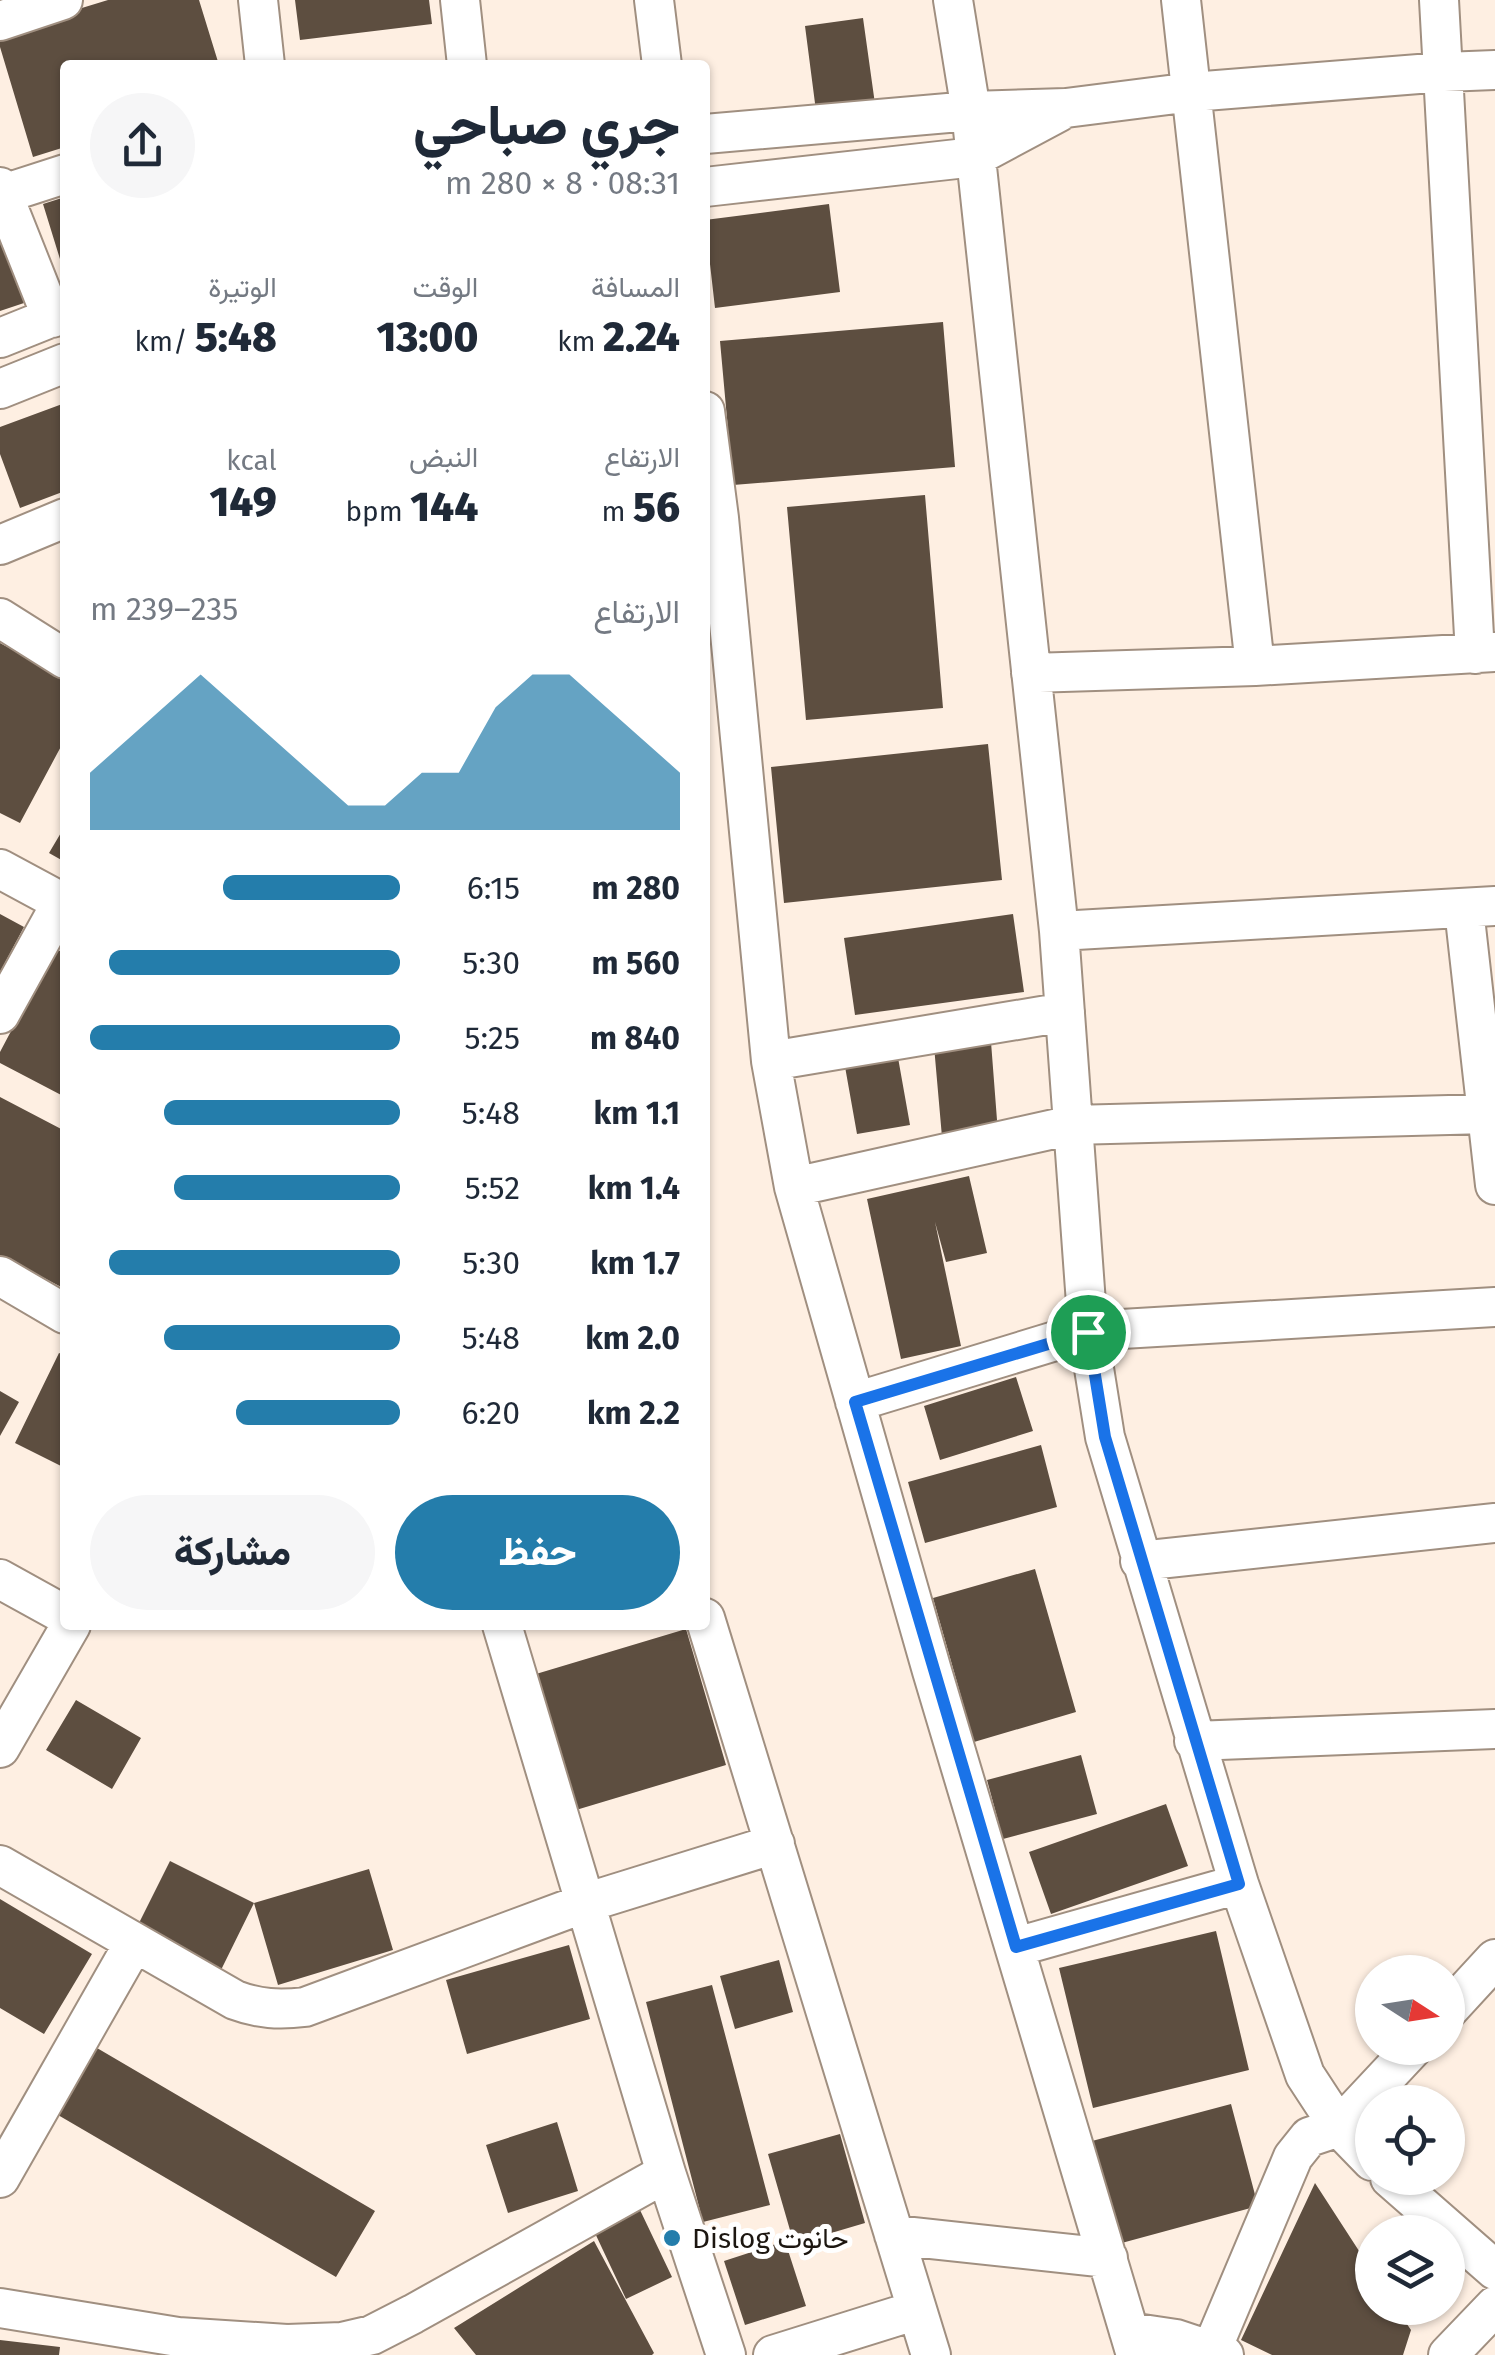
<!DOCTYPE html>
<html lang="ar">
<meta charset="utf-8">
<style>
:root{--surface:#fff;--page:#f6f6f7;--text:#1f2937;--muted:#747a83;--accent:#247dab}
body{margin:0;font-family:"Fira Sans",Vazirmatn,sans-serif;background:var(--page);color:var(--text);direction:rtl;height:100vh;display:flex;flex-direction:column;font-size:38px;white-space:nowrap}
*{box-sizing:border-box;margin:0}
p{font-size:32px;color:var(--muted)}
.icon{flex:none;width:55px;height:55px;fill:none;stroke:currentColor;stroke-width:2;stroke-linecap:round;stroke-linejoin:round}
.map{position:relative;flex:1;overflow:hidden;direction:ltr}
.details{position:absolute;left:60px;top:60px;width:650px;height:1570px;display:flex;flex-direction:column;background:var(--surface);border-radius:10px;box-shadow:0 2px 8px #0004;direction:rtl}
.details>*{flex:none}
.needle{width:65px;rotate:102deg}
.fabs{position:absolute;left:1355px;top:1955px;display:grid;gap:20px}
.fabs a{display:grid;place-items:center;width:110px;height:110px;border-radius:50%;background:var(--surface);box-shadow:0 2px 8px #0004;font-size:50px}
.pin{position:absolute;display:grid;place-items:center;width:85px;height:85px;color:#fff;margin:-42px;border:5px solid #fff;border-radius:50%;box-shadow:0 2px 10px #0007}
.round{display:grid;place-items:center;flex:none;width:105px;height:105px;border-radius:52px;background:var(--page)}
.headline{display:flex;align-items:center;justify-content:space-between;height:170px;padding:0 30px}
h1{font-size:55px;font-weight:800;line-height:75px}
.figures{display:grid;grid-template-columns:repeat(3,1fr);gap:15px;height:170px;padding:10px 30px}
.figures div{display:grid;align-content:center}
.figures b{font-size:42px;font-weight:800}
.figures small{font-size:28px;font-weight:400}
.figures p{font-size:28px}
.chart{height:280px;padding:20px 30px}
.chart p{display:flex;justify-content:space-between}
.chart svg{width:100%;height:180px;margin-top:10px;fill:var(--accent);opacity:.7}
.cta{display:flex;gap:20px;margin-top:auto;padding:20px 30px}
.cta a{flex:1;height:115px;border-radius:60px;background:var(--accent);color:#fff;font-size:40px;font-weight:800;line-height:115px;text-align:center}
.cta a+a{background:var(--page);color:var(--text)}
ul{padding:0 30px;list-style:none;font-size:32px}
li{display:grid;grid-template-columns:160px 120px 1fr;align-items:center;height:75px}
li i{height:25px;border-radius:12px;background:var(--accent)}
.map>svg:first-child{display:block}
</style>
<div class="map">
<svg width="1495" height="2355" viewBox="0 0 1495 2355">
<rect width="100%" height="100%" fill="#feefe2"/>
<path fill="#5d4e40" d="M108,0H199L219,65H65V147L33,157L0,47V33Z
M295,0H429L432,24L300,40Z
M863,18L875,104L816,111L805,26Z
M65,197V272H64L43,204Z
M829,204L840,292L715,308L705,220Z
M0,232L24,303L0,311Z
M943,322L955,467L733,485L720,341Z
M65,403V491L20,508L0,454V427Z
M925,495L943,708L806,720L787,507Z
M0,643L65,678V739L20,823L0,813Z
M988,744L1002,880L784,903L771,767Z
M65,826V862L49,853Z
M0,914L24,927L0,972Z
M1013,914L1024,992L855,1015L844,938Z
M55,948L65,954V1097L0,1063V1052Z
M991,1042L998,1133L942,1137L934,1046Z
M897,1052L910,1125L857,1134L844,1061Z
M0,1097L65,1131V1289L0,1255Z
M969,1176L987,1253L946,1262L935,1222L961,1346L901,1359L867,1199Z
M59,1353L65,1355V1468L15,1443Z
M1016,1377L1033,1431L940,1460L924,1406Z
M0,1391L19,1402L0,1436Z
M1041,1445L1057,1507L925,1543L908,1482Z
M1035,1569L1076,1712L974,1742L933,1598Z
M686,1629L726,1765L576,1810L536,1674Z
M76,1700L141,1738L112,1789L46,1750Z
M1081,1755L1097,1814L1003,1839L987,1780Z
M1166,1804L1188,1866L1051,1914L1029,1852Z
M170,1861L254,1903L369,1869L393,1950L278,1985L254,1903L221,1970L137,1927Z
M0,1899L92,1954L44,2034L0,2008Z
M1216,1931L1249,2070L1093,2108L1059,1968Z
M569,1945L590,2019L467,2054L446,1980Z
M779,1960L793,2012L735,2029L720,1976Z
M712,1985L770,2205L703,2222L646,2002Z
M97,2048L375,2211L336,2277L58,2115Z
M1231,2104L1258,2206L1118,2244L1092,2141Z
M557,2122L578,2191L508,2213L486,2145Z
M840,2134L865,2223L794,2244L768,2154Z
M1315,2183L1372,2271V2308H1396L1411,2330L1403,2355H1272L1241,2340Z
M640,2210L672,2277L626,2299L594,2231Z
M594,2241L654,2353L652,2355H476L454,2328Z
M785,2241L806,2306L745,2325L724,2261Z
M0,2340L60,2347L59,2355H0Z"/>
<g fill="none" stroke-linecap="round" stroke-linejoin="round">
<g stroke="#a08f80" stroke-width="42">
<path id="minor" d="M258,0L265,65
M460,0L467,65
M654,0L662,65
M953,0L971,111L1059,931L1088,1331L1105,1437L1239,1884L1305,2075L1339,2127L1372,2161
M1181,0L1255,666
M1439,0L1475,654
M0,21L63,0
M705,134L971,111L1066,108L1192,92L1444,72L1495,70
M0,187L52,318
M705,187L975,157L1059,112
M0,195L65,174
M0,338L65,312
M0,389L65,363
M705,411L719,518L771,1061L794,1187L932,1671L1136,2355
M0,545L65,518
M0,618L65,659
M1031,673L1255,666L1495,652
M0,869L65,904
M1464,909L1495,1185
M1059,931L1495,906
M0,1014L62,902
M771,1061L1065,1012
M794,1187L1072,1125L1487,1114
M0,1276L65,1314
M855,1402L1088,1331L1495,1307
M1140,1561L1495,1523
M0,1579L65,1615
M705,1618L931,2355
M502,1625L666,2173L726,2355
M1194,1741L1495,1729
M0,1748L71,1625
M0,1865L235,2000C259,2009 279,2010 305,2007L585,1903L775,1844
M1016,1947L1239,1884
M1448,2010L1495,1959
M0,2178L134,1943
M1390,2178L1495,2270
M894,2235L1108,2258
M0,2308L178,2337L287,2344L342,2342L372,2335L413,2314L666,2173
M1129,2332L1176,2339L1224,2355
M1212,2349L1293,2157L1309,2137L1339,2127L1413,2048
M773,2355L917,2310
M1448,2355L1495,2306"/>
</g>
<use href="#minor" stroke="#fff" stroke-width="38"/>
</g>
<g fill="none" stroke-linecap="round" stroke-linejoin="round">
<g stroke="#fff" stroke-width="20">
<path id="route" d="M1088,1332L1105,1437L1239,1884L1016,1947L855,1402Z"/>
</g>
<use href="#route" stroke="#1a73e8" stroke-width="12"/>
</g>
<circle fill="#247dab" stroke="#fff" stroke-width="4" cx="672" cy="2238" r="10"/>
<g text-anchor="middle" stroke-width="10" stroke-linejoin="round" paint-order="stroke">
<g font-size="28" fill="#1c1610" stroke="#fff" text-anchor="start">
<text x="692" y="2248">Dislog حانوت</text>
</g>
</g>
</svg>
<div class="fabs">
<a><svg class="needle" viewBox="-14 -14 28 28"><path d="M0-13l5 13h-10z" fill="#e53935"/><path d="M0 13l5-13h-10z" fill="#747a83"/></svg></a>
<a><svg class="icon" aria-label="locate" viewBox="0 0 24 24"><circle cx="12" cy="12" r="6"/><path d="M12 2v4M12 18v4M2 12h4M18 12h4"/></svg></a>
<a><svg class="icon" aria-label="layers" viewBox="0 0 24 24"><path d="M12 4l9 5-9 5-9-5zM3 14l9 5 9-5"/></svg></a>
</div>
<div class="pin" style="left:1088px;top:1332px;background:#1e9e55"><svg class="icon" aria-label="arrive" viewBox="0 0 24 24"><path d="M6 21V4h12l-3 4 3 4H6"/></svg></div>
<section class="details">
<div class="headline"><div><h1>جري صباحي</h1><p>08:31 · 8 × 280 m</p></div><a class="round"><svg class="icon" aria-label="share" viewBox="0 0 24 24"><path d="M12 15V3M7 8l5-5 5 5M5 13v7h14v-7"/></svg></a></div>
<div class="figures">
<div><p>المسافة</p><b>2.24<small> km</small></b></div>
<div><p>الوقت</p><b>13:00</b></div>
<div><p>الوتيرة</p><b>5:48<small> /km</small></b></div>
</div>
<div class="figures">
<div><p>الارتفاع</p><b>56<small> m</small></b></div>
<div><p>النبض</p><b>144<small> bpm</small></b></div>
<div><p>kcal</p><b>149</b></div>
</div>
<div class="chart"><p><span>الارتفاع</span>235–239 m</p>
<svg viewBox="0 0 160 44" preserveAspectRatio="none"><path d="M0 44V30L10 22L20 14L30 6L40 14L50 22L60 30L70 38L80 38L90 30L100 30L110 14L120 6L130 6L140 14L150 22L160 30V44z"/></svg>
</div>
<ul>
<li><b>280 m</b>6:15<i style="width:57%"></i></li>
<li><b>560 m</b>5:30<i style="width:94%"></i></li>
<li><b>840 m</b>5:25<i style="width:100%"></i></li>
<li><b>1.1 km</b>5:48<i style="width:76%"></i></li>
<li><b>1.4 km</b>5:52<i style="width:73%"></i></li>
<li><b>1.7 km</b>5:30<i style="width:94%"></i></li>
<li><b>2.0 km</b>5:48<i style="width:76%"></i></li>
<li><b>2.2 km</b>6:20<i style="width:53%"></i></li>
</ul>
<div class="cta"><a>حفظ</a><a>مشاركة</a></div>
</section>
</div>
